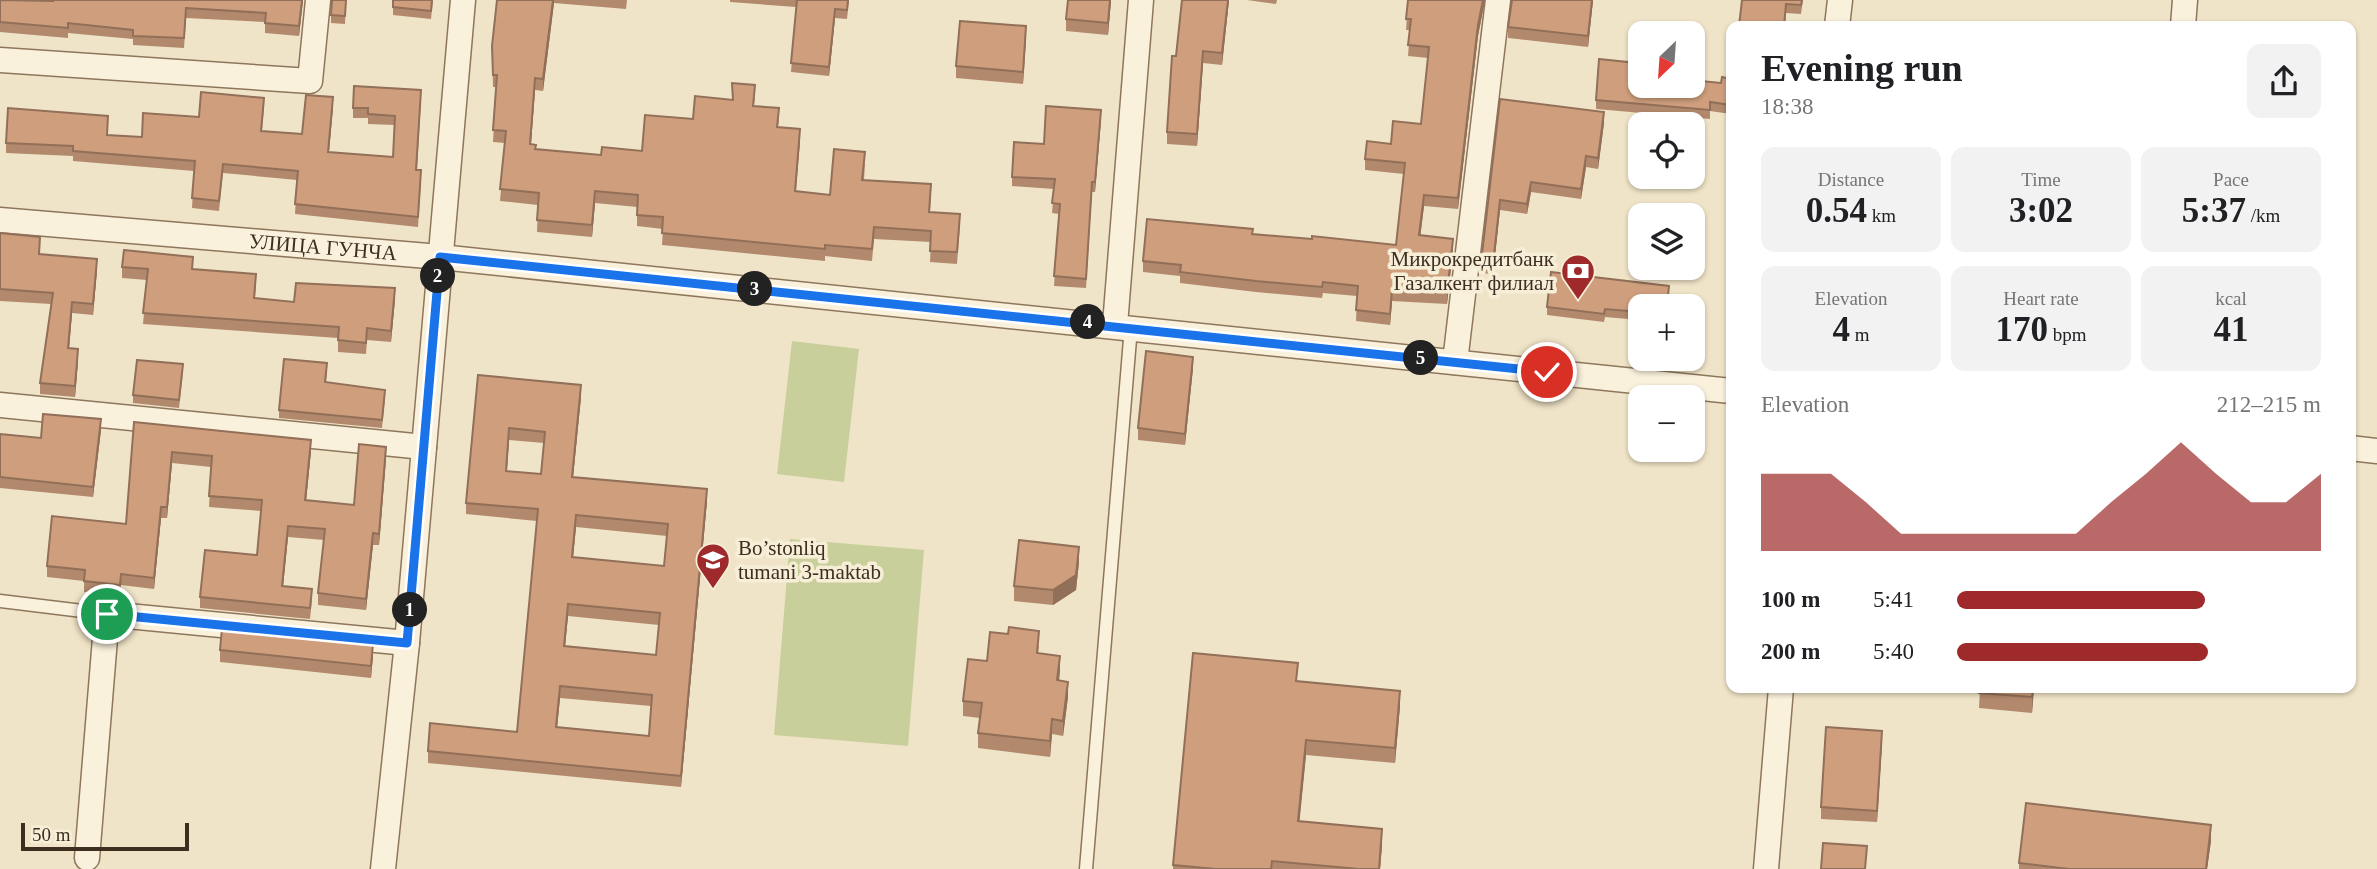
<!DOCTYPE html>
<meta charset="utf-8">
<style>
:root{--surface:#fff;--page:#f2f2f2;--text:#202124;--muted:#757577;--accent:#9e2a2b}
body{margin:0;font-family:"Times New Roman",serif;background:var(--page);color:var(--text);height:100vh;display:flex;flex-direction:column;font-size:26px;white-space:nowrap}
*{box-sizing:border-box;margin:0}
p{font-size:23px;color:var(--muted)}
.icon{flex:none;width:38px;height:38px;fill:none;stroke:currentColor;stroke-width:2;stroke-linecap:round;stroke-linejoin:round}
.map{position:relative;flex:1;overflow:hidden}
.details{position:absolute;left:1726px;top:21px;width:630px;height:672px;display:flex;flex-direction:column;background:var(--surface);border-radius:14px;box-shadow:0 2px 5px #0004}
.details>*{flex:none}
.needle{width:46px;rotate:205deg}
.buttons{position:absolute;left:1628px;top:21px;display:grid;gap:14px}
.buttons a{display:grid;place-items:center;width:77px;height:77px;border-radius:14px;background:var(--surface);box-shadow:0 2px 5px #0004;font-size:35px}
.scale{position:absolute;left:21px;bottom:18px;width:168px;box-sizing:border-box;padding-left:7px;border:4px solid #3d2e20;border-top:0;font-size:19px;line-height:24px;white-space:nowrap;color:#3d2e20;-webkit-text-stroke:5px #f7eed8;paint-order:stroke}
.pin{position:absolute;display:grid;place-items:center;width:60px;height:60px;color:#fff;margin:-30px;border:4px solid #fff;border-radius:50%;box-shadow:0 2px 7px #0007}
.km{position:absolute;width:35px;height:35px;margin:-18px;border-radius:50%;background:#222;color:#fff;font-size:19px;line-height:35px;text-align:center}
.round{display:grid;place-items:center;flex:none;width:74px;height:74px;border-radius:14px;background:var(--page)}
.headline{display:flex;align-items:center;justify-content:space-between;height:119px;padding:0 35px}
h1{font-size:38px;font-weight:600;line-height:52px}
.stats{display:grid;grid-template-columns:repeat(3,1fr);gap:10px;height:119px;padding:7px 35px}
.stats div{display:grid;align-content:center;border-radius:14px;background:var(--page);text-align:center}
.stats b{font-size:35px;font-weight:600}
.stats small{font-size:19px;font-weight:400}
.stats p{font-size:19px}
.chart{height:196px;padding:14px 35px}
.chart p{display:flex;justify-content:space-between}
.chart svg{width:100%;height:126px;margin-top:7px;fill:var(--accent);opacity:.7}
ul{padding:0 35px;list-style:none;font-size:23px}
li{display:grid;grid-template-columns:112px 84px 1fr;align-items:center;height:52px}
li i{height:18px;border-radius:9px;background:var(--accent)}
.map>svg:first-child{display:block}
</style>
<div class="map">
<svg width="2377" height="869" viewBox="0 0 2377 869">
<rect width="100%" height="100%" fill="#f0e4c8"/>
<path fill="#c9cf9b" d="M792,341L859,349L844,482L777,474Z
M790,539L924,550L908,746L774,735Z"/>
<g fill="none" stroke-linecap="round" stroke-linejoin="round">
<g stroke="#8d765c" stroke-width="15">
<path id="service" d="M0,601L107,614
M1086,869L1131,327"/>
</g>
<g stroke="#8d765c" stroke-width="27">
<g id="minor">
<path d="M1837,26L1840,0"/>
<path d="M2183,26L2185,0"/>
<path d="M0,60L310,81L318,0"/>
<path id="s1" d="M0,220L440,257L1731,391"/>
<path d="M1115,325L1141,0"/>
<path d="M1455,362L1498,0"/>
<path d="M0,405L424,447"/>
<path d="M2350,448L2377,451"/>
<path d="M87,858L107,614L407,643"/>
<path d="M383,869L407,643L463,0"/>
<path d="M1766,869L1781,688"/>
</g>
</g>
<use href="#service" stroke="#faf1dc" stroke-width="12"/>
<use href="#minor" stroke="#faf1dc" stroke-width="24"/>
</g>
<path fill="#b2896c" fill-rule="evenodd" d="M0,0L53,1V0H303L299,36L265,33V22L186,18L184,48L133,45V39L68,33V38L0,32Z
M346,0L345,24L331,23V15Z
M393,0H433L431,19L393,15Z
M497,0H627L626,9L554,3L543,91L535,90L531,144L536,149L601,155L642,151L693,119L732,100L755,97L754,106L779,120L778,127L800,141L795,192L830,195L865,163L864,180L931,196L930,212L960,226L957,264L930,262L931,242L874,239L872,261L825,256V261L662,245L663,229L637,226V207L595,203L592,237L537,232L538,205L500,201L505,143L493,142L496,87H493L492,46Z
M730,0H849L847,19L835,18L829,76L791,72L796,7L730,2Z
M1111,0L1108,35L1066,31V19Z
M1229,0L1222,65L1203,63L1197,146L1167,144V132L1176,56Z
M1247,0H1277L1276,4Z
M1408,0H1485L1478,36L1458,209L1424,206L1420,236L1453,250L1447,304L1392,301L1390,325L1356,321L1357,296L1323,293L1322,298L1256,292L1180,283V276L1143,272V261L1253,234L1312,239L1396,245L1404,174L1365,170V159L1421,124L1428,58L1408,56L1410,30H1406Z
M1512,0H1593L1588,47L1508,38V27Z
M1742,0H1803L1801,14L1786,13L1785,26H1739Z
M1026,38L1023,84L956,78V66Z
M1637,75L1721,83L1731,79V114L1710,111V119L1596,109V100Z
M1500,99L1604,123L1598,169L1586,167L1581,199L1531,192L1527,214L1500,210L1493,274L1481,273V263Z
M421,100L417,170L421,180L418,227L295,214L297,180L223,173L219,211L192,208L194,171L73,161V156L6,153V143L108,135L142,137L199,117L264,108L262,131L302,134L333,107L329,152L393,157L395,125L368,124V118H353V108Z
M1101,119L1095,192H1092L1086,288L1054,286L1059,214L1052,213L1054,189L1012,186V177L1044,144Z
M0,233L40,254L97,270L93,315L72,313L69,349L78,361L75,397L40,394V383L51,304L0,301Z
M122,267L193,269L256,285L255,298L294,302L395,299L391,342L367,340L366,354L338,352V338L143,324L147,280L122,278Z
M1731,283V316H1728Z
M1669,294L1640,306V320L1605,317L1604,322L1547,315V307Z
M1193,368L1185,445L1138,440V428Z
M327,371L326,383L385,398L382,428L279,418V410Z
M183,372L179,408L133,403V395Z
M478,375L581,397L573,477L707,501L681,787L428,763V751L517,732L537,521L466,514V503ZM509,440L544,443L541,474L507,471ZM576,527L667,536L664,566L573,557ZM568,616L659,625L656,655L565,646ZM560,698L651,706L649,736L557,727Z
M134,422L311,451L306,501L354,505L386,458L379,545H373L366,610L318,605V593L324,540L288,537L283,586L312,600L310,619L200,608V597L257,555L261,511L209,507L211,467L172,463L167,518H161L154,589L121,585L120,596L84,592V581L47,577V566L126,524Z
M101,430L93,497L0,488V434L41,438Z
M1079,562L1076,590L1053,605L1014,601V586Z
M1039,646L1038,653L1060,671L1059,681L1068,697L1063,736L1052,734L1050,757L978,748V733L980,718L963,716V701L987,661Z
M220,650L373,655L371,678L220,662Z
M1298,682L1400,706L1395,763L1306,755L1299,822L1382,845L1380,869H1173V865Z
M1980,688H2034L2032,713L1979,708Z
M1882,742L1877,822L1821,819V807Z
M2211,841L2207,869H2019V863Z"/>
<path fill="#916f58" d="M302,0H303L299,36V26Z
M553,0H554V3L543,91V79Z
M1110,0H1111L1108,35V23Z
M1228,0H1229L1222,65V53Z
M1483,0H1485L1478,36L1458,209V198L1478,25Z
M1592,0H1593L1588,47V36Z
M835,9V18L829,76V67Z
M1026,26V38L1023,84V72Z
M1203,51V63L1197,146V134Z
M535,78V90L530,156V144Z
M333,97V107L328,162V152Z
M1101,110V119L1095,192V182Z
M1604,112V123L1598,169V158Z
M800,129V141L795,203V191Z
M1586,156V167L1581,199V189Z
M1531,182V192L1527,214V204Z
M595,191V203L592,237V225Z
M1424,195V206L1419,247V235Z
M1500,200V210L1493,274V264Z
M1453,239V250L1447,304V293Z
M97,259V270L93,315V304Z
M395,288V299L391,342V331Z
M1392,290V301L1390,325V314Z
M72,302V313L68,360V348Z
M78,349V361L75,397V386Z
M1193,357V368L1185,445V434Z
M581,385V397L572,488V477Z
M101,419V430L93,497V487Z
M509,428V440L506,482V471Z
M311,440V451L305,512V500Z
M386,447V458L379,545V534Z
M172,452V463L167,518V507Z
M707,489V501L681,787V776Z
M161,507V518L154,589V578Z
M576,515V527L572,568V557Z
M288,526V537L282,597V586Z
M373,533V545L366,610V599Z
M1079,547V562L1076,590L1053,605V590Z
M568,604V616L564,657V646Z
M373,643V655L371,678V666Z
M1060,656V671L1057,695V680Z
M1068,682V697L1063,736V721Z
M560,686V698L556,739V727Z
M2033,688H2034L2032,713V697Z
M1400,691V706L1395,763V748Z
M1052,719V734L1050,757V741Z
M1882,731V742L1877,822V811Z
M1306,740V755L1298,837V821Z
M2211,825V841L2207,869H2206Z
M1382,829V845L1380,869H1379Z"/>
<path fill="#cf9f7d" stroke="#916f58" stroke-width="2" fill-rule="evenodd" d="M0,0L53,1V0H302L299,26L265,23L266,13L186,8L184,38L133,36V30L68,23V28L0,22Z
M332,0H346L345,16L331,15Z
M393,0H432L431,11L393,7Z
M497,0H553L543,79L535,78L530,144L536,145L535,149L601,155L602,147L642,151L645,115L693,119L695,96L733,100L732,83L755,85L753,106L779,108L777,127L800,129L795,191L830,195L834,149L865,152L862,180L931,184L929,212L960,214L957,252L930,251L931,231L874,227L872,249L825,245V249L662,233L663,217L637,215L638,195L595,191L592,225L537,220L539,193L500,189L506,131L493,130L497,75H493L492,46Z
M797,0H848L847,10L835,9L829,67L791,63Z
M1068,0H1110L1108,23L1066,19Z
M1182,0H1228L1222,53L1203,51L1197,134L1167,132L1172,56H1176Z
M1408,0H1483L1478,25L1458,198L1424,195L1419,235L1453,239L1447,293L1392,290L1390,314L1356,310L1358,286L1323,282L1322,287L1256,281L1180,272L1181,265L1143,261L1147,219L1253,229L1252,234L1312,239V236L1396,245L1405,163L1365,159L1367,141L1391,144L1393,121L1421,124L1429,47L1408,45L1411,19H1406Z
M1512,0H1592L1588,36L1508,27Z
M1742,0H1802L1801,5L1786,4L1784,26H1739Z
M960,21L1026,26L1023,72L956,66Z
M1599,59L1637,63L1636,75H1640V86H1692V80L1721,83L1722,77L1731,79V105L1710,102V110L1596,100Z
M354,86L421,90L416,170H421L418,217L295,204L298,171L223,164L219,201L192,198L195,161L73,151V146L6,143L8,108L108,116L107,135L142,137L143,113L199,117L201,92L264,98L261,131L302,134L306,95L333,97L328,152L393,157L395,116L368,114V108H353Z
M1500,99L1604,112L1598,158L1586,156L1581,189L1531,182L1527,204L1500,200L1493,264L1481,263Z
M1046,106L1101,110L1095,182H1092L1086,279L1054,276L1060,204L1052,203L1055,179L1012,177L1014,142L1044,144Z
M0,233L40,237L39,254L97,259L93,304L72,302L68,348L78,349L75,386L40,383L53,293L0,289Z
M124,250L193,257L192,269L256,274L254,298L294,302L296,283L395,288L391,331L367,328L366,343L338,340L339,327L143,313L148,269L122,267Z
M1551,272L1669,286L1667,306H1640V312L1605,309L1604,314L1547,307Z
M1731,283V308H1728Z
M1146,351L1193,357L1185,434L1138,428Z
M284,359L327,363L325,382L385,390L382,420L279,410Z
M137,360L183,364L179,400L133,395Z
M478,375L581,385L572,477L707,489L681,776L428,751L430,723L517,732L538,509L466,503ZM509,428L545,432L541,474L506,471ZM576,515L668,524L664,566L572,557ZM568,604L660,613L656,655L564,646ZM560,686L652,695L649,736L556,727Z
M43,414L101,419L93,487L0,477V434L41,438Z
M134,422L311,440L305,500L354,505L359,444L386,447L379,534L373,533L366,599L318,593L325,529L288,526L282,586L312,589L310,608L200,597L205,550L257,555L262,500L209,496L212,456L172,452L167,507H161L154,578L121,574L120,585L84,581L85,570L47,566L52,516L126,524Z
M1019,540L1079,547L1076,575L1053,590L1014,586Z
M1009,627L1039,631L1037,653L1060,656L1057,680L1068,682L1063,721L1052,719L1050,741L978,733L982,703L963,701L968,659L987,661L990,632L1008,634Z
M222,628L373,643L371,666L220,650Z
M1193,653L1298,663L1296,681L1400,691L1395,748L1306,740L1298,821L1382,829L1379,869H1359L1272,861L1271,869H1216L1173,865Z
M1980,688H2033L2032,697L1979,693Z
M1826,727L1882,731L1877,811L1821,807Z
M2026,803L2211,825L2206,869H2069L2019,863Z
M1823,843L1867,846L1865,869H1821Z"/>
<g fill="none" stroke-linecap="round" stroke-linejoin="round">
<g stroke="#fff" stroke-width="14">
<path id="route" d="M107,614L407,643L440,257L1547,372"/>
</g>
<use href="#route" stroke="#1a73e8" stroke-width="9"/>
</g>
<defs>
<g id="bank-pin" transform="scale(1.75)"><path d="M0 17L-7.5 6A9.5 9.5 0 1 1 7.5 6Z" fill="#9e2a2b" stroke="#f7eed8"/><path d="M-6-4H6V4H-6ZM0-2.3a2.3 2.3 0 1 0 0 4.6a2.3 2.3 0 1 0 0-4.6Z" fill="#fff"/></g>
<g id="school-pin" transform="scale(1.75)"><path d="M0 17L-7.5 6A9.5 9.5 0 1 1 7.5 6Z" fill="#9e2a2b" stroke="#f7eed8"/><path d="M0-5L7-2L0 1L-7-2ZM-4 1L0 2.5L4 1V4Q0 6-4 4Z" fill="#fff"/></g>
</defs>
<g fill-rule="evenodd">
<use href="#bank-pin" x="1578" y="271"/>
<use href="#school-pin" x="713" y="560"/>
</g>
<g text-anchor="middle" stroke-width="7" stroke-linejoin="round" paint-order="stroke">
<g font-size="21" fill="#3d2e20" stroke="#f7eed8">
<text dy="7" stroke="none"><textPath href="#s1" startOffset="324">УЛИЦА ГУНЧА</textPath></text>
</g>
<g font-size="21" fill="#3d2e20" stroke="#f7eed8" text-anchor="end">
<text x="1554" y="266">Микрокредитбанк<tspan x="1554" dy="24">Газалкент филиал</tspan></text>
<text x="738" y="555" text-anchor="start">Bo’stonliq<tspan x="738" dy="24">tumani 3-maktab</tspan></text>
</g>
</g>
</svg>
<div class="buttons">
<a><svg class="needle" viewBox="-14 -14 28 28"><path d="M0-13l5 13h-10z" fill="#e53935"/><path d="M0 13l5-13h-10z" fill="#757577"/></svg></a>
<a><svg class="icon" aria-label="locate" viewBox="0 0 24 24"><circle cx="12" cy="12" r="6"/><path d="M12 2v4M12 18v4M2 12h4M18 12h4"/></svg></a>
<a><svg class="icon" aria-label="layers" viewBox="0 0 24 24"><path d="M12 4l9 5-9 5-9-5zM3 14l9 5 9-5"/></svg></a>
<a>+</a>
<a>−</a>
</div>
<div class="scale">50 m</div>
<div class="pin" style="left:107px;top:614px;background:#1e9e55"><svg class="icon" aria-label="arrive" viewBox="0 0 24 24"><path d="M6 21V4h12l-3 4 3 4H6"/></svg></div>
<div class="pin" style="left:1547px;top:372px;background:#d93025"><svg class="icon" aria-label="check" viewBox="0 0 24 24"><path d="M5 12l5 5 9-10"/></svg></div>
<b class="km" style="left:410px;top:610px">1</b>
<b class="km" style="left:438px;top:276px">2</b>
<b class="km" style="left:755px;top:289px">3</b>
<b class="km" style="left:1088px;top:322px">4</b>
<b class="km" style="left:1421px;top:358px">5</b>
<section class="details">
<div class="headline"><div><h1>Evening run</h1><p>18:38</p></div><a class="round"><svg class="icon" aria-label="share" viewBox="0 0 24 24"><path d="M12 15V3M7 8l5-5 5 5M5 13v7h14v-7"/></svg></a></div>
<div class="stats">
<div><p>Distance</p><b>0.54<small> km</small></b></div>
<div><p>Time</p><b>3:02</b></div>
<div><p>Pace</p><b>5:37<small> /km</small></b></div>
</div>
<div class="stats">
<div><p>Elevation</p><b>4<small> m</small></b></div>
<div><p>Heart rate</p><b>170<small> bpm</small></b></div>
<div><p>kcal</p><b>41</b></div>
</div>
<div class="chart"><p><span>Elevation</span>212–215 m</p>
<svg viewBox="0 0 160 44" preserveAspectRatio="none"><path d="M0 44V17L10 17L20 17L30 27L40 38L50 38L60 38L70 38L80 38L90 38L100 27L110 17L120 6L130 17L140 27L150 27L160 17V44z"/></svg>
</div>
<ul>
<li><b>100 m</b>5:41<i style="width:68%"></i></li>
<li><b>200 m</b>5:40<i style="width:69%"></i></li>
</ul>
</section>
</div>
